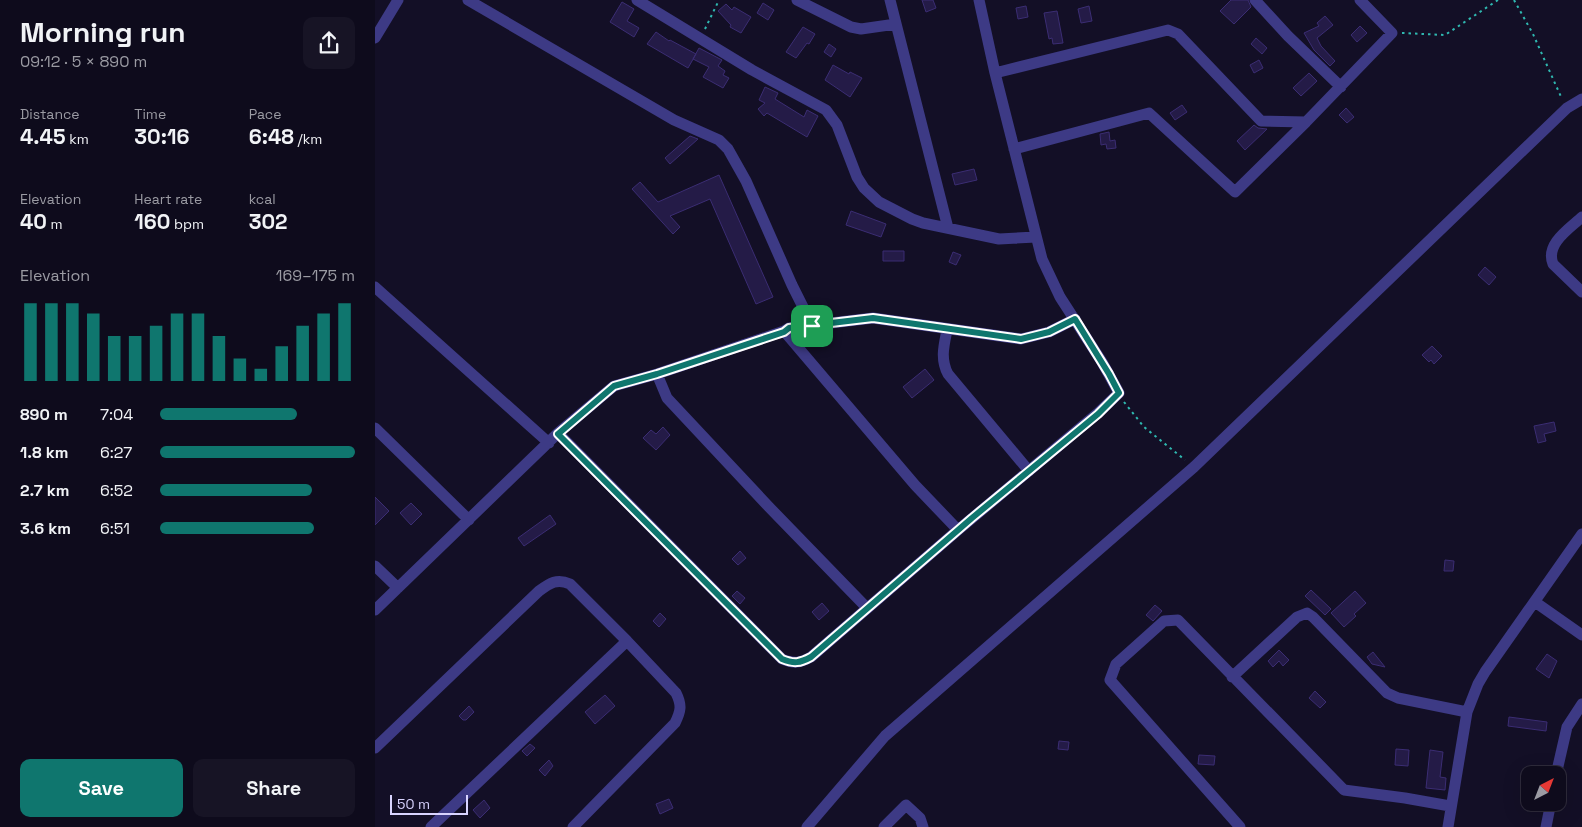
<!DOCTYPE html>
<meta charset="utf-8">
<style>
:root{--surface:#0e0b1c;--page:#171425;--text:#f1f3f6;--muted:#9b9ba3;--line:#2e2b3b;--accent:#0f766e}
body{margin:0;font-family:"Space Grotesk",sans-serif;background:var(--page);color:var(--text);height:100vh;display:flex;flex-direction:column;font-size:19px;white-space:nowrap}
*{box-sizing:border-box;margin:0}
p{font-size:16px;color:var(--muted)}
.icon{flex:none;width:28px;height:28px;fill:none;stroke:currentColor;stroke-width:2;stroke-linecap:round;stroke-linejoin:round}
.map{position:relative;flex:1;overflow:hidden}
.drawer{display:flex;flex-direction:column;background:var(--surface);width:375px}
.drawer>*{flex:none}
.needle{width:32px;rotate:42deg}
.controls{position:absolute;left:1146px;top:766px;display:grid;gap:10px}
.controls a{display:grid;place-items:center;width:45px;height:45px;border-radius:10px;background:var(--surface);box-shadow:0 5px 20px #0002,0 0 0 1px var(--line);font-size:25px}
.scale{position:absolute;left:15px;bottom:12px;width:78px;box-sizing:border-box;padding-left:5px;border:2px solid #d9d4ff;border-top:0;font-size:14px;line-height:18px;white-space:nowrap;color:#d9d4ff;-webkit-text-stroke:4px #130f26;paint-order:stroke}
.pin{position:absolute;display:grid;place-items:center;width:42px;height:42px;color:#fff;margin:-21px;border-radius:10px;box-shadow:0 2px 8px #0006}
.round{display:grid;place-items:center;flex:none;width:52px;height:52px;border-radius:10px;background:var(--page)}
.headline{display:flex;align-items:center;justify-content:space-between;height:85px;padding:0 20px}
h1{font-size:28px;font-weight:600;line-height:38px}
.metrics{display:grid;grid-template-columns:repeat(3,1fr);gap:8px;height:85px;padding:5px 20px}
.metrics div{display:grid;align-content:center}
.metrics b{font-size:21px;font-weight:600}
.metrics small{font-size:14px;font-weight:400}
.metrics p{font-size:14px}
.chart{height:140px;padding:10px 20px}
.chart p{display:flex;justify-content:space-between}
.chart svg{width:100%;height:90px;margin-top:5px;stroke:var(--accent);stroke-width:6}
.cta{display:flex;gap:10px;margin-top:auto;padding:10px 20px}
.cta a{flex:1;height:58px;border-radius:10px;background:var(--accent);color:#fff;font-size:20px;font-weight:600;line-height:58px;text-align:center}
.cta a+a{background:var(--page);color:var(--text)}
ul{padding:0 20px;list-style:none;font-size:16px}
li{display:grid;grid-template-columns:80px 60px 1fr;align-items:center;height:38px}
li i{height:12px;border-radius:6px;background:var(--accent)}
main{display:flex;flex:1;min-height:0}
.map>svg:first-child{display:block}
</style>
<main>
<section class="drawer">
<div class="headline"><div><h1>Morning run</h1><p>09:12 · 5 × 890 m</p></div><a class="round"><svg class="icon" aria-label="share" viewBox="0 0 24 24"><path d="M12 15V3M7 8l5-5 5 5M5 13v7h14v-7"/></svg></a></div>
<div class="metrics">
<div><p>Distance</p><b>4.45<small> km</small></b></div>
<div><p>Time</p><b>30:16</b></div>
<div><p>Pace</p><b>6:48<small> /km</small></b></div>
</div>
<div class="metrics">
<div><p>Elevation</p><b>40<small> m</small></b></div>
<div><p>Heart rate</p><b>160<small> bpm</small></b></div>
<div><p>kcal</p><b>302</b></div>
</div>
<div class="chart"><p><span>Elevation</span>169–175 m</p>
<svg viewBox="0 0 160 44" preserveAspectRatio="none"><path d="M5 44V6M15 44V6M25 44V6M35 44V11M45 44V22M55 44V22M65 44V17M75 44V11M85 44V11M95 44V22M105 44V33M115 44V38M125 44V27M135 44V17M145 44V11M155 44V6"/></svg>
</div>
<ul>
<li><b>890 m</b>7:04<i style="width:70%"></i></li>
<li><b>1.8 km</b>6:27<i style="width:100%"></i></li>
<li><b>2.7 km</b>6:52<i style="width:78%"></i></li>
<li><b>3.6 km</b>6:51<i style="width:79%"></i></li>
</ul>
<div class="cta"><a>Save</a><a>Share</a></div>
</section>
<div class="map">
<svg width="1207" height="827" viewBox="0 0 1207 827">
<rect width="100%" height="100%" fill="#130f26"/>
<path fill="#241b47" stroke="#3b2d73" d="M547,0H558L561,8L551,12Z
M856,0H873L876,7L859,24L845,11Z
M247,2L259,9L252,21L264,28L259,37L235,22Z
M388,3L399,10L393,20L382,13Z
M351,4L357,10L359,7L376,17L366,33L355,27L356,25L343,11Z
M651,6L653,17L643,19L641,8Z
M714,6L717,21L706,23L703,9Z
M682,11L688,43L678,44L677,38L674,39L669,13Z
M950,16L958,25L942,38L946,46L960,61L955,66L939,50L929,33L944,26L942,23Z
M985,26L992,33L982,42L976,35Z
M428,27L440,34L434,44L432,43L421,58L411,52Z
M281,32L294,41L295,40L321,54L313,68L272,44Z
M881,38L892,48L887,54L876,44Z
M454,44L461,49L456,57L449,52Z
M324,48L347,60L343,66L350,71L348,75L354,78L348,88L328,77L334,67L318,59Z
M884,60L888,68L879,73L875,65Z
M458,65L474,74L475,72L487,78L475,97L450,80Z
M934,73L942,81L926,96L918,88Z
M390,87L403,93L400,99L429,117L432,110L443,116L432,137L392,113L389,116L383,109L390,103L384,100Z
M807,105L812,112L800,120L795,113Z
M971,108L979,117L972,123L964,115Z
M879,125L883,128L892,129L870,150L862,141Z
M734,132L735,141L740,140L741,148L732,149L731,144L726,145L725,134Z
M315,136L323,139L295,164L290,158Z
M599,169L602,180L580,185L577,174Z
M344,175L398,297L381,304L335,199L295,216L305,227L298,234L257,189L265,182L283,202Z
M476,211L511,224L506,237L471,225Z
M508,251H529V261H508Z
M578,252L586,255L581,265L574,262Z
M1110,267L1121,277L1114,285L1103,275Z
M1057,346L1067,356L1059,364L1056,360L1054,362L1047,355Z
M550,369L559,380L537,398L528,387Z
M1179,422L1181,431L1169,434L1171,441L1163,443L1159,426Z
M288,427L295,435L281,450L268,438L276,430L281,434Z
M0,497L14,511L0,525Z
M36,503L47,514L36,525L25,513Z
M175,515L181,524L149,546L143,538Z
M365,551L371,558L363,565L357,559Z
M1070,560L1079,561L1078,571H1069Z
M936,590L956,609L950,615L930,596Z
M362,591L370,598L365,604L357,596Z
M980,591L991,603L979,614L981,616L969,627L956,613Z
M447,603L454,611L444,620L437,612Z
M780,605L787,611L778,621L771,615Z
M285,613L291,619L284,627L278,621Z
M904,650L914,660L908,666L904,661L898,667L893,661Z
M998,652L1010,667L997,664L992,657Z
M1172,654L1182,661L1174,678L1161,669Z
M940,691L951,702L945,708L934,698Z
M230,695L240,706L220,724L210,712Z
M94,706L99,712L91,720H88L84,716Z
M1134,717L1172,722L1171,731L1133,726Z
M684,741L694,742L693,750L683,749Z
M155,744L160,748L152,756L147,751Z
M1021,749L1034,750L1033,766L1020,765Z
M1055,750L1068,752L1065,777L1071,778L1070,790L1051,788Z
M824,755L840,756L839,765L823,764Z
M174,760L178,766L170,776L164,770Z
M294,799L298,808L285,814L281,804Z
M109,800L115,808L105,818L98,810Z"/>
<g fill="none" stroke-linecap="round" stroke-linejoin="round">
<path stroke="#2fb8b0" stroke-width="2" stroke-dasharray="2.5 4" stroke-linecap="butt" d="M1139,0L1158,34L1187,99
M330,29L344,0
M1027,33L1070,35L1123,0
M749,402L769,427L810,460"/>
<path stroke="#3d3a85" stroke-width="11" d="M93,0L299,120L344,140L353,149L371,181L417,285L437,325
M262,0L377,70L451,110L462,125L482,177L489,188L504,202L537,219L548,223L624,239L661,237
M422,0L476,27L486,29L521,24
M515,0L573,228
M880,0L913,36L966,87
M0,38L23,0
M620,73L793,30L803,34L886,121L931,122
M639,149L774,113L860,192L931,122L1017,33L985,0
M1207,217C1194,229 1170,244 1178,264L1207,292
M0,287L174,443
M572,330C569,345 565,359 573,374L654,471
M282,374L292,398L394,507L492,608
M0,428L94,520
M183,433L407,659C419,664 425,663 436,657L583,530L540,485L409,331
M583,530L723,413L744,393L727,362L685,297L667,259L620,73L604,0
M0,566L23,588
M1160,602L1207,635
M0,610L183,433L239,386L282,374L409,331L414,328L498,318L646,339L674,332L700,319
M857,677L922,617L932,613L938,617L1012,693L1023,698L1092,712
M0,748L164,591C175,583 182,578 195,584L252,641L56,827
M1181,775L1192,727L1207,704
M198,827L300,723C306,711 307,705 301,693L252,641
M432,827L510,736L819,467L1192,108L1207,99
M509,827L531,805L545,818L548,827
M865,827L735,680L741,664L789,621L803,620L969,790L1030,798L1075,806
M1073,827L1092,712L1103,684L1110,672L1207,534
M1171,827L1176,802"/>
</g>
<g fill="none" stroke-linecap="round" stroke-linejoin="round">
<g stroke="#fff" stroke-width="10">
<path id="route" d="M498,318L646,339L674,332L700,319L734,374L744,393L723,414L597,518L436,657C425,663 419,664 407,659L183,434L239,386L282,374L409,332L414,328Z"/>
</g>
<use href="#route" stroke="#0f766e" stroke-width="6"/>
</g>
</svg>
<div class="controls">
<a><svg class="needle" viewBox="-14 -14 28 28"><path d="M0-13l5 13h-10z" fill="#e53935"/><path d="M0 13l5-13h-10z" fill="#9b9ba3"/></svg></a>
</div>
<div class="scale">50 m</div>
<div class="pin" style="left:437px;top:326px;background:#1e9e55"><svg class="icon" aria-label="arrive" viewBox="0 0 24 24"><path d="M6 21V4h12l-3 4 3 4H6"/></svg></div>
</div>
</main>
